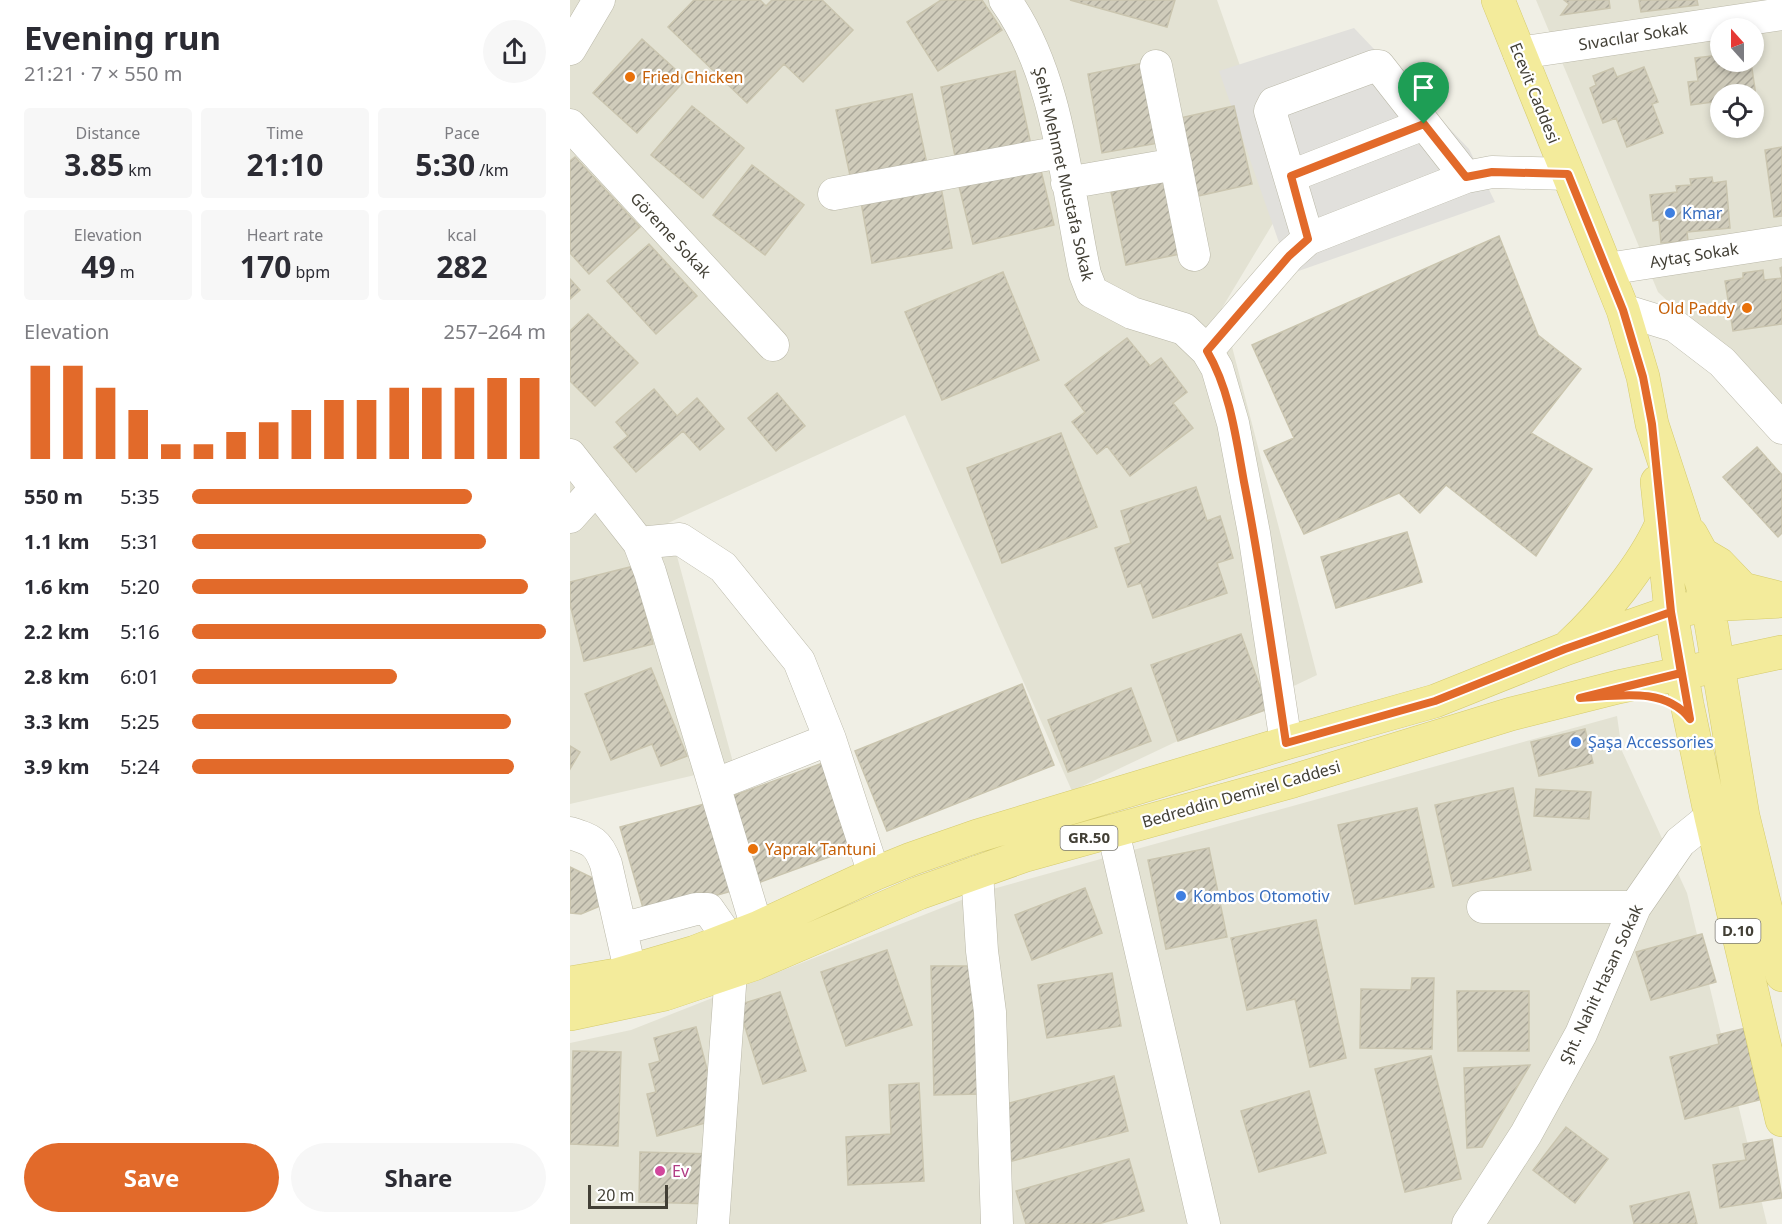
<!DOCTYPE html>
<meta charset="utf-8">
<style>
:root{--surface:#fff;--page:#f7f7f7;--text:#2b2b33;--muted:#7c7c81;--accent:#e26a2a}
body{margin:0;font-family:"Noto Sans",sans-serif;background:var(--page);color:var(--text);height:100vh;display:flex;flex-direction:column;font-size:22px;white-space:nowrap}
*{box-sizing:border-box;margin:0}
p{font-size:20px;color:var(--muted)}
.icon{flex:none;width:33px;height:33px;fill:none;stroke:currentColor;stroke-width:2;stroke-linecap:round;stroke-linejoin:round}
.map{position:relative;flex:1;overflow:hidden}
.details{display:flex;flex-direction:column;background:var(--surface);width:570px}
.details>*{flex:none}
.needle{width:39px;rotate:339deg}
.controls{position:absolute;left:1140px;top:18px;display:grid;gap:12px}
.controls a{display:grid;place-items:center;width:54px;height:54px;border-radius:50%;background:var(--surface);box-shadow:0 3px 9px #0003;font-size:30px}
.scale{position:absolute;left:18px;bottom:15px;width:80px;box-sizing:border-box;padding-left:6px;border:3px solid #423f35;border-top:0;font-size:16px;line-height:21px;white-space:nowrap;color:#423f35;-webkit-text-stroke:4px #fff;paint-order:stroke}
.pin{position:absolute;display:grid;place-items:center;width:51px;height:51px;color:#fff;margin:-62px -26px;border-radius:50% 50% 50% 0;rotate:-45deg;box-shadow:0 0 6px #0007}
.pin .icon{rotate:45deg}
.round{display:grid;place-items:center;flex:none;width:63px;height:63px;border-radius:32px;background:var(--page)}
.overview{display:flex;align-items:center;justify-content:space-between;height:102px;padding:0 24px}
h1{font-size:33px;font-weight:700;line-height:45px}
.figures{display:grid;grid-template-columns:repeat(3,1fr);gap:9px;height:102px;padding:6px 24px}
.figures div{display:grid;align-content:center;border-radius:6px;background:var(--page);text-align:center}
.figures b{font-size:30px;font-weight:700}
.figures small{font-size:16px;font-weight:400}
.figures p{font-size:16px}
.chart{height:168px;padding:12px 24px}
.chart p{display:flex;justify-content:space-between}
.chart svg{width:100%;height:108px;margin-top:6px;stroke:var(--accent);stroke-width:6}
.button{display:flex;gap:12px;margin-top:auto;padding:12px 24px}
.button a{flex:1;height:69px;border-radius:36px;background:var(--accent);color:#fff;font-size:24px;font-weight:700;line-height:69px;text-align:center}
.button a+a{background:var(--page);color:var(--text)}
ul{padding:0 24px;list-style:none;font-size:20px}
li{display:grid;grid-template-columns:96px 72px 1fr;align-items:center;height:45px}
li i{height:15px;border-radius:8px;background:var(--accent)}
main{display:flex;flex:1;min-height:0}
.map>svg:first-child{display:block}
</style>
<main>
<section class="details">
<div class="overview"><div><h1>Evening run</h1><p>21:21 · 7 × 550 m</p></div><a class="round"><svg class="icon" aria-label="share" viewBox="0 0 24 24"><path d="M12 15V3M7 8l5-5 5 5M5 13v7h14v-7"/></svg></a></div>
<div class="figures">
<div><p>Distance</p><b>3.85<small> km</small></b></div>
<div><p>Time</p><b>21:10</b></div>
<div><p>Pace</p><b>5:30<small> /km</small></b></div>
</div>
<div class="figures">
<div><p>Elevation</p><b>49<small> m</small></b></div>
<div><p>Heart rate</p><b>170<small> bpm</small></b></div>
<div><p>kcal</p><b>282</b></div>
</div>
<div class="chart"><p><span>Elevation</span>257–264 m</p>
<svg viewBox="0 0 160 44" preserveAspectRatio="none"><path d="M5 44V6M15 44V6M25 44V15M35 44V24M45 44V38M55 44V38M65 44V33M75 44V29M85 44V24M95 44V20M105 44V20M115 44V15M125 44V15M135 44V15M145 44V11M155 44V11"/></svg>
</div>
<ul>
<li><b>550 m</b>5:35<i style="width:79%"></i></li>
<li><b>1.1 km</b>5:31<i style="width:83%"></i></li>
<li><b>1.6 km</b>5:20<i style="width:95%"></i></li>
<li><b>2.2 km</b>5:16<i style="width:100%"></i></li>
<li><b>2.8 km</b>6:01<i style="width:58%"></i></li>
<li><b>3.3 km</b>5:25<i style="width:90%"></i></li>
<li><b>3.9 km</b>5:24<i style="width:91%"></i></li>
</ul>
<div class="button"><a>Save</a><a>Share</a></div>
</section>
<div class="map">
<svg width="1212" height="1224" viewBox="0 0 1212 1224">
<defs>
<pattern id="building-hatch" width="6" height="6" patternUnits="userSpaceOnUse" patternTransform="scale(1.5)"><rect width="6" height="6" fill="#d0ccbb"/><path d="M-1 1l2-2M0 6l6-6M5 7l2-2" fill="none" stroke="#aaa799"/></pattern>
</defs>
<rect width="100%" height="100%" fill="#f0efe5"/>
<path fill="#e3e2d3" fill-rule="evenodd" d="M0,0H647L717,200L652,308L747,675L502,791L335,415L98,523L164,766L0,804Z
M966,0H1212V409L1088,292ZM1150,28H1184V62H1150ZM1150,94H1184V128H1150Z
M1047,716L1052,751L1117,893L1197,1224H0V1043L61,1030L412,892Z"/>
<path fill="#e1e0dc" d="M784,28L899,149L925,202L720,274L649,71Z"/>
<path fill="url(#building-hatch)" stroke="#cac5af" stroke-width="1.5" d="M124,0H190L196,6L202,0H252L283,30L233,82L214,64L177,103L98,27Z
M371,0H412L432,30L368,71L337,22Z
M500,0H605L597,27Z
M994,0H1039L1040,8L991,15L999,4Z
M1069,0H1127L1128,5L1071,12Z
M72,39L116,79L67,133L23,93Z
M1150,55V62H1181L1186,96L1184,97V94H1150V101L1121,105L1118,82L1128,81L1125,58Z
M574,63L589,143L532,153L518,74Z
M1074,67L1088,102L1082,104L1093,133L1057,147L1046,118L1033,123L1020,88L1026,85L1023,76L1043,68L1047,77Z
M445,71L461,145L386,161L371,87Z
M342,94L357,164L281,180L266,110Z
M122,106L174,148L133,198L81,155Z
M664,106L682,184L628,196L610,118Z
M1212,147V216L1204,217L1195,150Z
M5,157L70,227L19,274L0,253V161Z
M469,162L484,225L403,244L388,182Z
M182,165L234,205L195,255L143,215Z
M1142,177L1143,183L1156,181L1160,228L1117,232L1118,241L1091,243L1089,220L1083,221L1080,195L1107,192L1106,186L1121,185L1120,179Z
M599,180L615,253L556,265L541,192Z
M371,187L382,248L302,263L291,202Z
M929,236L968,335L1011,369L961,433L1022,469L966,556L876,485L850,513L829,493L734,534L694,451L724,438L682,345Z
M79,244L127,296L86,334L37,281Z
M1212,267V324L1163,331L1155,281L1173,278V273L1193,270L1194,280L1212,278L1210,268Z
M433,272L469,360L372,400L335,312Z
M0,279L10,290L0,299Z
M18,314L68,363L25,406L0,381V331Z
M557,338L580,366L591,358L617,392L603,403L623,428L560,476L537,446L527,454L502,422L515,412L495,385Z
M84,389L107,416L127,398L154,429L130,450L113,431L66,472L44,447L58,436L46,422Z
M207,393L235,426L206,451L178,418Z
M491,433L527,527L432,563L397,468Z
M1187,447L1212,475V533L1208,537L1153,477Z
M626,487L637,521L650,516L663,558L647,563L657,593L583,618L571,583L558,587L545,548L561,543L551,511Z
M837,532L852,582L766,608L751,557Z
M64,566L83,644L14,661L0,604V582Z
M671,634L698,709L608,741L581,665Z
M81,668L117,756L91,766L82,744L41,760L15,694Z
M452,684L484,765L317,831L285,751Z
M561,688L581,741L498,772L478,720Z
M1015,729L1023,763L969,776L961,742Z
M0,746L10,752L0,769Z
M261,760L292,845L188,883L157,798Z
M943,788L961,870L883,886L865,805Z
M966,789L1021,792L1019,819L964,816Z
M138,803L162,891L75,915L50,827Z
M847,808L864,887L785,904L768,825Z
M639,848L657,937L596,949L578,860Z
M0,867L27,880L37,903L11,914L0,913Z
M515,888L532,933L462,960L445,915Z
M746,920L776,1058L740,1067L725,999L677,1010L661,938Z
M1132,934L1146,982L1081,1000L1066,952Z
M317,950L342,1025L276,1046L251,972Z
M361,966H406L409,1094L364,1095Z
M542,973L551,1026L477,1038L468,985Z
M842,978H864L862,1049L790,1048L791,989L841,990Z
M887,991H959V1051H888Z
M210,992L236,1071L193,1084L168,1005Z
M126,1027L150,1119L87,1136L77,1094L86,1092L79,1064L90,1061L84,1038Z
M1176,1028L1193,1099L1115,1119L1100,1057L1149,1044L1147,1035Z
M3,1051L51,1052L48,1146L0,1144Z
M861,1056L891,1179L835,1192L805,1069Z
M960,1065L912,1147L897,1148L894,1068Z
M544,1076L558,1131L442,1161L428,1106Z
M349,1083L354,1181L278,1185L276,1137L321,1134L319,1085Z
M739,1091L756,1153L689,1172L671,1111Z
M996,1127L1038,1159L1005,1203L963,1170Z
M1202,1139L1212,1198L1150,1208L1143,1165L1176,1160L1173,1144Z
M70,1152L144,1154L143,1204L69,1202Z
M559,1159L574,1211L528,1224H456L446,1191Z
M1119,1192L1127,1224H1064L1060,1206Z"/>
<g fill="none" stroke-linecap="round" stroke-linejoin="round">
<g stroke="#bab8a8" stroke-width="33">
<path id="minor" d="M435,0C489,75 496,185 515,274L522,292L562,313L614,329L637,351L647,368L663,423L684,533L716,743
M0,49L29,0
M949,53L1212,14
M586,66L624,255
M0,125L203,345
M721,176L854,124
M497,183L606,164
M264,194L491,152
M738,239L700,111L704,103L804,66H809L896,177
M1037,269L1212,242
M1053,310L1105,326L1152,362L1212,428
M637,351L719,256L738,239L896,177L922,172L998,174
M0,455L69,543L80,572L187,928
M0,517L26,488
M69,543L110,539L153,567L229,661L260,739L304,874
M144,785L260,739
M543,831L634,1224
M0,833C22,840 28,842 36,864L60,970
M407,872L412,951L420,1012L427,1224
M913,907H1065
M51,929L126,909H138L159,939
M143,1224L161,972
M898,1224L956,1134L1011,1034L1065,907L1110,842L1141,817"/>
</g>
<g stroke="#d5cb6d" stroke-width="34">
<path id="major" d="M928,0L1053,310L1073,377L1082,424L1114,522L1138,605L1173,816L1212,975
M1087,482L1101,612L1117,704L1141,817L1212,1120
M1121,534L1132,554L1149,564L1173,589L1205,597
M1000,645C1032,616 1074,564 1091,525
M0,983L46,975L125,952L187,928L304,874L341,859L407,836L716,743L865,701L995,649L1101,612L1138,605L1212,601
M0,1014L95,994L184,964L349,893L456,855L723,781L941,714L1048,687L1212,652"/>
</g>
<use href="#minor" stroke="#fff" stroke-width="32"/>
<use href="#major" stroke="#f3eb9b" stroke-width="33"/>
</g>
<g fill="none" stroke-linecap="round" stroke-linejoin="round">
<g stroke="#fff" stroke-width="12">
<path id="route" d="M854,124L896,177L922,172L998,174L1053,310L1073,377L1082,424L1101,612L1111,673L1010,698C1047,696 1095,686 1120,719L1101,612L995,649L865,701L716,743C703,656 691,568 674,482C666,438 660,390 637,351L719,256L738,239L721,176L854,124"/>
</g>
<use href="#route" stroke="#e26a2a" stroke-width="8"/>
</g>
<g fill="#e8710a" stroke="#fff" stroke-width="2">
<circle cx="60" cy="77" r="6"/>
<circle cx="1177" cy="308" r="6"/>
<circle cx="183" cy="849" r="6"/>
</g>
<g fill="#3f7fe0" stroke="#fff" stroke-width="2">
<circle cx="1100" cy="213" r="6"/>
<circle cx="1006" cy="742" r="6"/>
<circle cx="611" cy="896" r="6"/>
</g>
<circle fill="#d1479c" stroke="#fff" stroke-width="2" cx="90" cy="1171" r="6"/>
<g text-anchor="middle" stroke-width="4.5" stroke-linejoin="round" paint-order="stroke">
<g fill="#fff" stroke="#7b7972" stroke-width="1.5">
<rect x="490.5" y="826" width="57" height="24" rx="4.5"/>
<rect x="1145.5" y="919" width="45" height="24" rx="4.5"/>
</g>
<g font-size="15" font-weight="bold" fill="#423f35">
<text x="519" y="843">GR.50</text>
<text x="1168" y="936">D.10</text>
</g>
<g font-size="16" fill="#423f35" stroke="#fff">
<text transform="translate(1063 36) rotate(-9)" y="6">Sıvacılar Sokak</text>
<text transform="translate(965 93) rotate(68)" y="6">Ecevit Caddesi</text>
<text transform="translate(494 174) rotate(77)" y="6">Şehit Mehmet Mustafa Sokak</text>
<text transform="translate(101 235) rotate(47)" y="6">Göreme Sokak</text>
<text transform="translate(1124 255) rotate(-9)" y="6">Aytaç Sokak</text>
<text transform="translate(671 794) rotate(-16)" y="6">Bedreddin Demirel Caddesi</text>
<text transform="translate(1031 984) rotate(-65)" y="6">Şht. Nahit Hasan Sokak</text>
</g>
<g font-size="16" fill="#c56008" stroke="#fff" text-anchor="start">
<text x="72" y="83">Fried Chicken</text>
<text x="1165" y="314" text-anchor="end">Old Paddy</text>
<text x="195" y="855">Yaprak Tantuni</text>
</g>
<g font-size="16" fill="#366cbe" stroke="#fff" text-anchor="start">
<text x="1112" y="219">Kmar</text>
<text x="1018" y="748">Şaşa Accessories</text>
<text x="623" y="902">Kombos Otomotiv</text>
</g>
<g font-size="16" fill="#b23c85" stroke="#fff" text-anchor="start">
<text x="102" y="1177">Ev</text>
</g>
</g>
</svg>
<div class="controls">
<a><svg class="needle" viewBox="-14 -14 28 28"><path d="M0-13l5 13h-10z" fill="#e53935"/><path d="M0 13l5-13h-10z" fill="#7c7c81"/></svg></a>
<a><svg class="icon" aria-label="locate" viewBox="0 0 24 24"><circle cx="12" cy="12" r="6"/><path d="M12 2v4M12 18v4M2 12h4M18 12h4"/></svg></a>
</div>
<div class="scale">20 m</div>
<div class="pin" style="left:854px;top:124px;background:#1e9e55"><svg class="icon" aria-label="arrive" viewBox="0 0 24 24"><path d="M6 21V4h12l-3 4 3 4H6"/></svg></div>
</div>
</main>
